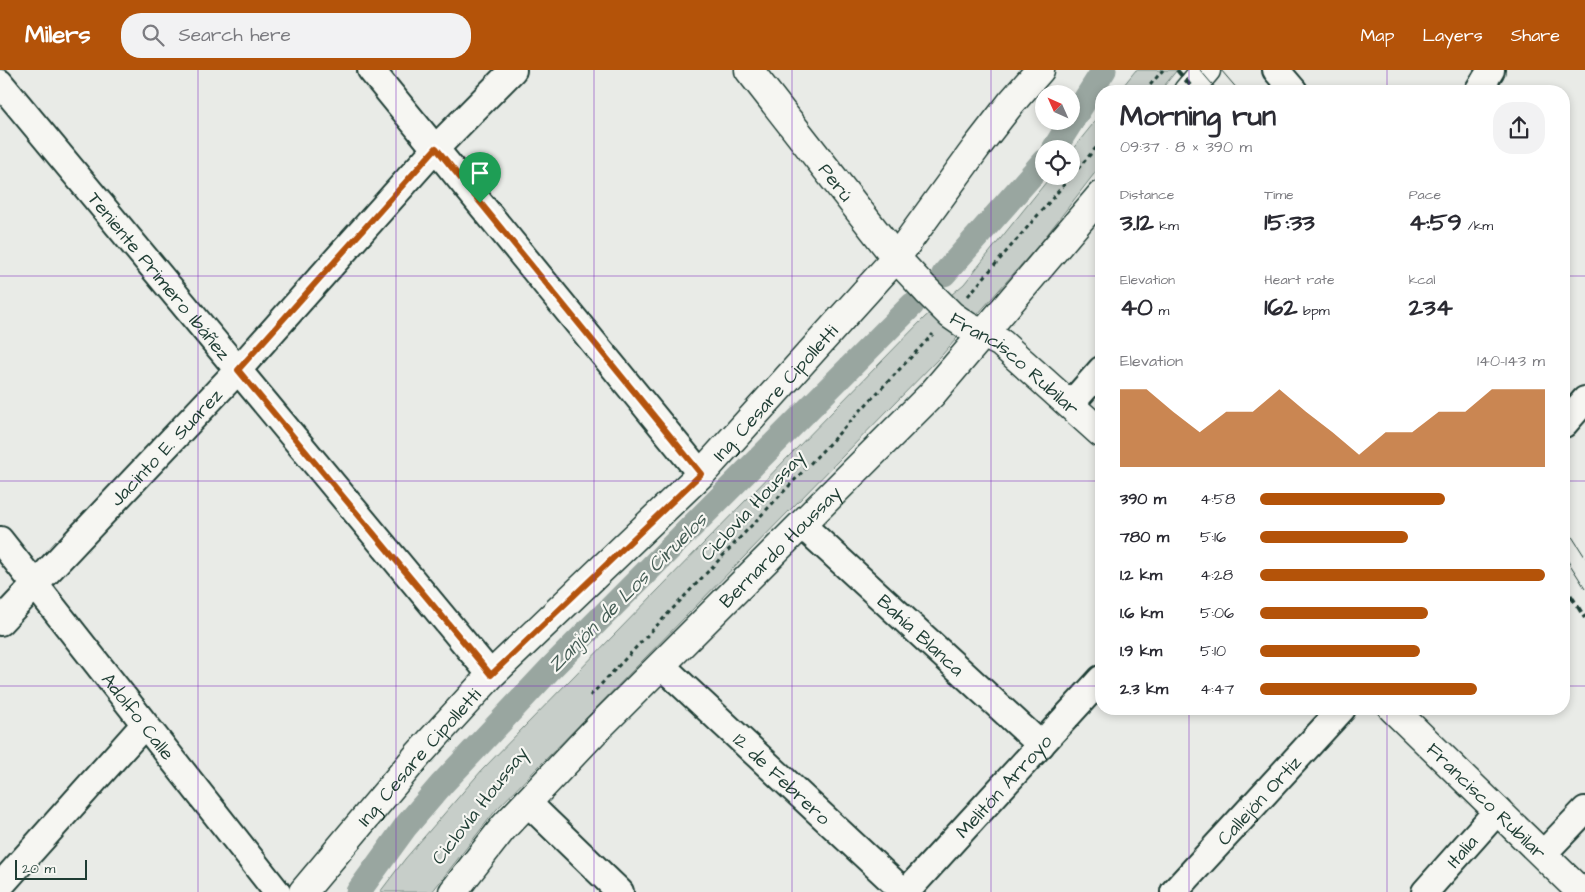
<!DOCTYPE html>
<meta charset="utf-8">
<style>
:root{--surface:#fff;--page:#f2f2f3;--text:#2b2b33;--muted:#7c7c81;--accent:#b45309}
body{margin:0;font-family:"Architects Daughter",sans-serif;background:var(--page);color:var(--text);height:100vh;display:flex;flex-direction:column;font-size:19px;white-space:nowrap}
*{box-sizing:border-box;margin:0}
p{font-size:16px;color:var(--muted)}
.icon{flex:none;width:28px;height:28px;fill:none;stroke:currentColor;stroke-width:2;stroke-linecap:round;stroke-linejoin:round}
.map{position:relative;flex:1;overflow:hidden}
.panel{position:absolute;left:1095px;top:15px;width:475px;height:630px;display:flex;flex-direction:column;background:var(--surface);border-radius:20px;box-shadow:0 2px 8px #0003}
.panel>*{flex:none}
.needle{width:32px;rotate:315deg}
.buttons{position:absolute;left:1035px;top:15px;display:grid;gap:10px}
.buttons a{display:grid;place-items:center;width:45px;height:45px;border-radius:50%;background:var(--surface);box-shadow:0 2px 8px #0003;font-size:25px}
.scale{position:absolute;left:15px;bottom:12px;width:72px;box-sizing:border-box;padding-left:5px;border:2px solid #1f3d34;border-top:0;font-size:14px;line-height:18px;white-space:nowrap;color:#1f3d34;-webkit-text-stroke:4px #f6f6f2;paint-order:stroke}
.pin{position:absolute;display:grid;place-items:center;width:42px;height:42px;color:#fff;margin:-51px -21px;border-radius:50% 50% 50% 0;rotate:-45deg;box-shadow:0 0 5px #0007}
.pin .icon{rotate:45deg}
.round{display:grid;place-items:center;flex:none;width:52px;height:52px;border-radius:20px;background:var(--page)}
.head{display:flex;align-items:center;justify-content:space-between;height:85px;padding:0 25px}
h1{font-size:28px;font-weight:800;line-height:38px}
.stats{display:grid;grid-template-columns:repeat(3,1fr);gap:8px;height:85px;padding:5px 25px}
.stats div{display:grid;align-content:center}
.stats b{font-size:25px;font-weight:800}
.stats small{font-size:14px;font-weight:400}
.stats p{font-size:14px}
.chart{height:140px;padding:10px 25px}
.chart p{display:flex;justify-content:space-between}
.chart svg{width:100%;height:90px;margin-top:5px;fill:var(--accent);opacity:.7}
ul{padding:0 25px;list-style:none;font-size:16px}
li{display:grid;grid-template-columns:80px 60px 1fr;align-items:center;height:38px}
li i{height:12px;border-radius:6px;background:var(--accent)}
header{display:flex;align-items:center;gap:30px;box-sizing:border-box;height:70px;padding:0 25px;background:var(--accent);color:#fff}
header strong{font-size:24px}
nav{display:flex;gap:28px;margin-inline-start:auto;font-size:18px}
.search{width:350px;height:45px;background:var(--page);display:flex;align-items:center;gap:12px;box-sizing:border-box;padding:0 18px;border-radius:20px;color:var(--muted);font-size:19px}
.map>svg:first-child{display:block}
</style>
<header>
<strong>Milers</strong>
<div class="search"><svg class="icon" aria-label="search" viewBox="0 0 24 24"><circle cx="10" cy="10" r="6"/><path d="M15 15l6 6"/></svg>Search here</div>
<nav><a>Map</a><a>Layers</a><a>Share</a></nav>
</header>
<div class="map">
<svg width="1585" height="822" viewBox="0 0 1585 822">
<rect width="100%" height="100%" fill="#e9ebe7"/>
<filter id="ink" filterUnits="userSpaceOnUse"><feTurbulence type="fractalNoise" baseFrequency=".02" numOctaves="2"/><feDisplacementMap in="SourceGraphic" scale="10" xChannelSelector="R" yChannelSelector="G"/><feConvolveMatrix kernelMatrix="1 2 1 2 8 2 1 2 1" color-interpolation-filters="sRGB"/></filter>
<g filter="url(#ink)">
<path fill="#c7cec9" stroke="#73867e" d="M1136,0H1177L1160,21H1119Z
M1101,44V95L1042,171L942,285L496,740L432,822H380L405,789L482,700L925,247L964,214L1051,106H1071V81Z"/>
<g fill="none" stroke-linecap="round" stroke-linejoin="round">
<path stroke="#99a6a0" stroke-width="25" d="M1054,79L1104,0
M944,204L1044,91
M358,822L406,756L442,714L551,598L912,235"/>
<g stroke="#1f3d34" stroke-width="30">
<g id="minor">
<path d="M371,0L701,404"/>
<path d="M1276,0L1294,21"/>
<path id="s1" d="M0,13L491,605"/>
<path d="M1478,21L1491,0"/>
<path d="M1070,335L1101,300"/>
<path d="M1564,354L1585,330"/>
<path id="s2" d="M802,455L1041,675"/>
<path id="s3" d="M0,470L277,822"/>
<path id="s4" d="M0,552L238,300L436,78L513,0"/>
<path id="s5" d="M661,595L904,822"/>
<path d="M527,732L620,822"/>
<path d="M1543,784L1585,740"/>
<path d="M0,816L144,655"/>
<path id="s6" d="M906,822L1101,609"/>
<path id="s7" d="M1174,822L1342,639"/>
<path id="s8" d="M1425,822L1498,740"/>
</g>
</g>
<g stroke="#1f3d34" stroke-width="31">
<g id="tertiary">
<path d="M1188,21L1206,0"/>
<path id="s9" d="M303,822L418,685L491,605L701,404L896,188L976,78L1011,33L1040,0"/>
<path id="s10" d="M453,822L503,758L593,663L932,324L1101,125"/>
</g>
</g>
<g stroke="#1f3d34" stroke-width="31">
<g id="secondary">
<path id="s11" d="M749,0L896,188L927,221L951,245L967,256L1001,273L1101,363"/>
<path id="s12" d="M1393,639L1581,822"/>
</g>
</g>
<path stroke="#1f3d34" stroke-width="3" stroke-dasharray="4 4" stroke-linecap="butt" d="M1145,21L1163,0
M968,226L1101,72
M1564,402L1566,406L1564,408
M590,626L933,264"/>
<use href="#minor" stroke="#f6f6f2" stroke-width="26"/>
<use href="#tertiary" stroke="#f6f6f2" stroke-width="28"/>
<use href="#secondary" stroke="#f6f6f2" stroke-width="28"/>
<path stroke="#1f3d34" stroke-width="1" d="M1200,0L1218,21
M1221,0L1239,21
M1564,454L1585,487
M1564,485L1585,518"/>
<path stroke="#1f3d34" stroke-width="4" stroke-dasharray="8 4" stroke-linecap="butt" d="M1177,0L1195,21
M1564,515L1585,548"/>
</g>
</g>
<g fill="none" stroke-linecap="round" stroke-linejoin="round" filter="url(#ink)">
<g stroke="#fff" stroke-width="10">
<path id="route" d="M436,78L701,404L491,605L238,300Z"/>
</g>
<use href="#route" stroke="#b45309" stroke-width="6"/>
</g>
<path fill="none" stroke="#7b2cbf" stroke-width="1" stroke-opacity="0.55" d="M198,0V822M396,0V822M594,0V822M792,0V822M991,0V822M1189,0V21M1387,0V21M0,206H1101M1564,206H1585M0,411H1101M1564,411H1585M0,616H1101M1564,616H1585M1189,639V822M1387,639V822"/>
<g text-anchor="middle" stroke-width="4.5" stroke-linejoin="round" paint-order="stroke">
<g font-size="19" fill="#1f3d34" stroke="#f6f6f2">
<text dy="7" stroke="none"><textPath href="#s11" startOffset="142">Perú</textPath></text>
<text dy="7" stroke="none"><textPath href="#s1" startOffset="250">Teniente Primero Ibáñez</textPath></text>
<text dy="7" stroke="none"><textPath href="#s11" startOffset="398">Francisco Rubilar</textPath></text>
<text dy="7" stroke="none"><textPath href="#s9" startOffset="688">Ing. Cesare Cipolletti</textPath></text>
<text dy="7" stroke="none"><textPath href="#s4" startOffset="241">Jacinto E. Suarez</textPath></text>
<text transform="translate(752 435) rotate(-47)" y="7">Ciclovía Houssay</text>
<text dy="7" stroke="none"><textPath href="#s10" startOffset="476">Bernardo Houssay</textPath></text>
<text dy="7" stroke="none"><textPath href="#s2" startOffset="162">Bahía Blanca</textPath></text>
<text dy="7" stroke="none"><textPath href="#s3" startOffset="224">Adolfo Calle</textPath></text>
<text dy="7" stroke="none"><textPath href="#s9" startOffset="178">Ing. Cesare Cipolletti</textPath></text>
<text dy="7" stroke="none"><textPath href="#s5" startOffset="166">12 de Febrero</textPath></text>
<text dy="7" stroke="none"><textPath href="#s6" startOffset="144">Melitón Arroyo</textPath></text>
<text dy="7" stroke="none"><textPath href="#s7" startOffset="125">Callejón Ortiz</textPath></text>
<text dy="7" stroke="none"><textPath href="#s12" startOffset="131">Francisco Rubilar</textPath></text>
<text transform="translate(479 735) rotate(-52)" y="7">Ciclovía Houssay</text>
<text dy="7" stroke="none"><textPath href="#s8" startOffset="55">Italia</textPath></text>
</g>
<g font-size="20" font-style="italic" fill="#445c54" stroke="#f6f6f2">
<text transform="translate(627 522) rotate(-45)" y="7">Zanjón de Los Ciruelos</text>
</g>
</g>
</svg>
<div class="buttons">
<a><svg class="needle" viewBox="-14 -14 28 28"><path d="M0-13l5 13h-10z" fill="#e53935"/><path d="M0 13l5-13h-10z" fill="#7c7c81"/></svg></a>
<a><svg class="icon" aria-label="locate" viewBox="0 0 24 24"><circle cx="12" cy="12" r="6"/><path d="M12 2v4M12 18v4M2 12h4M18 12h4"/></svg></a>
</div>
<div class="scale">20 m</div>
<div class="pin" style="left:480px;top:133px;background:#1e9e55"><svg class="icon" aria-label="arrive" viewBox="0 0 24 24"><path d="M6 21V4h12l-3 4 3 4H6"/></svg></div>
<section class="panel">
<div class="head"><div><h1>Morning run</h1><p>09:37 · 8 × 390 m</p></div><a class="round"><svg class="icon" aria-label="share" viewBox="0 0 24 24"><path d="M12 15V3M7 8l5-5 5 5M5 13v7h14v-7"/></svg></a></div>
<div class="stats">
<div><p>Distance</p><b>3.12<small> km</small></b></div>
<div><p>Time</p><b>15:33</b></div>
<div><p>Pace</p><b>4:59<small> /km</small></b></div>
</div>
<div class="stats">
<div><p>Elevation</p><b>40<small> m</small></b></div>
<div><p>Heart rate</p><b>162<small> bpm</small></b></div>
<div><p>kcal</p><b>234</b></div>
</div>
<div class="chart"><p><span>Elevation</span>140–143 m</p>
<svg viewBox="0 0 160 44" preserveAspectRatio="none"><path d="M0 44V6L10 6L20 17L30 27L40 17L50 17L60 6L70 17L80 27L90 38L100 27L110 27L120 17L130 17L140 6L150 6L160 6V44z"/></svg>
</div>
<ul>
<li><b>390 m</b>4:58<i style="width:65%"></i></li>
<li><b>780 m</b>5:16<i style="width:52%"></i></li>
<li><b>1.2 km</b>4:28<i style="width:100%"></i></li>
<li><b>1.6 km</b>5:06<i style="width:59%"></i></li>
<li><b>1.9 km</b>5:10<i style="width:56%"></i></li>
<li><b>2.3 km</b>4:47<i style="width:76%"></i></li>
</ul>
</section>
</div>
